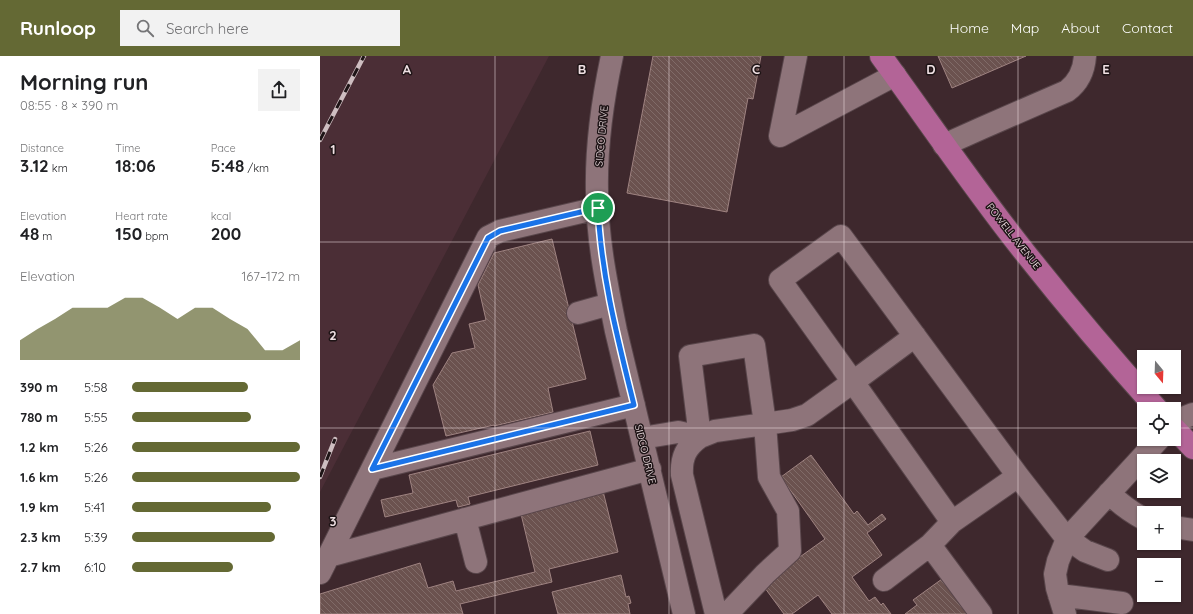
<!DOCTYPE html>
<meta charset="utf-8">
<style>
:root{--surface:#fff;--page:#f2f2f2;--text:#202124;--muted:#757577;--accent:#646934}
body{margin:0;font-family:Quicksand,sans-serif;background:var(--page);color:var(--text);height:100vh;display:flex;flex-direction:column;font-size:15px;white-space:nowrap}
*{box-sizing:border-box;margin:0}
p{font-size:13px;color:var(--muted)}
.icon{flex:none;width:22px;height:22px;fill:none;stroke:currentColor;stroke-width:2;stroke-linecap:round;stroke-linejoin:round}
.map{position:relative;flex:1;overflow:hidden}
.sheet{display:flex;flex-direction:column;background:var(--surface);width:320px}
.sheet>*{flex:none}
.needle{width:26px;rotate:161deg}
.fabs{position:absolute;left:817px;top:294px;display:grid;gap:8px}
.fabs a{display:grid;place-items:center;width:44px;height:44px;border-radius:0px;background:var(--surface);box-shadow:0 1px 3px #0004;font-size:20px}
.pin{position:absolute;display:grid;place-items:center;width:34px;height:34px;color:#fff;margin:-17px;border:2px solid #fff;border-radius:50%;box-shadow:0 1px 4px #0007}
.round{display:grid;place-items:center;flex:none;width:42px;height:42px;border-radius:0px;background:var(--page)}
.headline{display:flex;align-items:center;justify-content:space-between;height:68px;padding:0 20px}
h1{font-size:22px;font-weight:700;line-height:30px}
.stats{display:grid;grid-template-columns:repeat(3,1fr);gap:6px;height:68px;padding:4px 20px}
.stats div{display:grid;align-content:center}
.stats b{font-size:17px;font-weight:700}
.stats small{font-size:11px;font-weight:400}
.stats p{font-size:11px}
.chart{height:112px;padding:8px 20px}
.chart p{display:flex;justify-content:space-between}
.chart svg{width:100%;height:72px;margin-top:4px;fill:var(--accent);opacity:.7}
ul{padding:0 20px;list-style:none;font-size:13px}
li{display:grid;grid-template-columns:64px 48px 1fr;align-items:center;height:30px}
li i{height:10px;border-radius:5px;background:var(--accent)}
header{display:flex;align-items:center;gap:24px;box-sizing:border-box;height:56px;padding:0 20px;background:var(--accent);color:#fff}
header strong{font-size:19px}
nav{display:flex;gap:22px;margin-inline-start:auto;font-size:14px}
.search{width:280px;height:36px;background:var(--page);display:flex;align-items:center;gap:10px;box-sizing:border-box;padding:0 14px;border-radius:0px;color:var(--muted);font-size:15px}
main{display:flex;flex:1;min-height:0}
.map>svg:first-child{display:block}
</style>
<header>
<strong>Runloop</strong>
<div class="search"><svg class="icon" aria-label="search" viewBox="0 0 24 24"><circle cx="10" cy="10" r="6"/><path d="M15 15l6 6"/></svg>Search here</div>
<nav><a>Home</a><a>Map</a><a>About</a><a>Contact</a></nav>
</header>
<main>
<section class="sheet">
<div class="headline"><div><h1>Morning run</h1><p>08:55 · 8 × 390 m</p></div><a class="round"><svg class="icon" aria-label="share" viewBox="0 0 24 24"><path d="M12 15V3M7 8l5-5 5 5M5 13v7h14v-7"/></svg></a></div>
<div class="stats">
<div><p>Distance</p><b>3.12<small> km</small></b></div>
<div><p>Time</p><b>18:06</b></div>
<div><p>Pace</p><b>5:48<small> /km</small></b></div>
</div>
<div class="stats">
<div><p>Elevation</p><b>48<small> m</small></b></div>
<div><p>Heart rate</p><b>150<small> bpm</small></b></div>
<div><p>kcal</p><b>200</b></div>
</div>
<div class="chart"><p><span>Elevation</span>167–172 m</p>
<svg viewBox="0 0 160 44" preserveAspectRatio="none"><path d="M0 44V32L10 25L20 19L30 12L40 12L50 12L60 6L70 6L80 12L90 19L100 12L110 12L120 19L130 25L140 38L150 38L160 32V44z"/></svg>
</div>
<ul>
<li><b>390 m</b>5:58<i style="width:69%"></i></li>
<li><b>780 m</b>5:55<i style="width:71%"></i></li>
<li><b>1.2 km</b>5:26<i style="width:100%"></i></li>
<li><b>1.6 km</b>5:26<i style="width:100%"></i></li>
<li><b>1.9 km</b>5:41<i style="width:83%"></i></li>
<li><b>2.3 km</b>5:39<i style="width:85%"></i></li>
<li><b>2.7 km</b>6:10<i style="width:60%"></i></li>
</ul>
</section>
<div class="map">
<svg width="873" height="558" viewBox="0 0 873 558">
<defs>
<pattern id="building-back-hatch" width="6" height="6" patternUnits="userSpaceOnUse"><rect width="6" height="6" fill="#6b524f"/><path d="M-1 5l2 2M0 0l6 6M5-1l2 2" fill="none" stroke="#806b68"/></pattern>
</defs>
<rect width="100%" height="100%" fill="#3e282d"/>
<path fill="#4b2e36" d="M0,0H229L0,436Z"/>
<path fill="url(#building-back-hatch)" stroke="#9f8381" d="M333,0H441L433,43L428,42L407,156L307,137Z
M618,0H706L632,32Z
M232,183L266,323L228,332L233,356L174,370V369L126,380L113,329L132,297L155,292L149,268L166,264L158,229L174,197Z
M270,375L278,409L148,441L150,448L138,451L136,444L65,461L61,444L93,437L89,419Z
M491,399L534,458L537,455L548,469L562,458L566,463L547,477L562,499L532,521L549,545L555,541L561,549L563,547L571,558H512L498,539L472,558H464L442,528L505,483L461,421Z
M282,431L298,496L229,513L232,526L140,548L143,558H0V538L100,507L108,532L133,525L136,535L215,516L201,458Z
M301,519L306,541L309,540L311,547L308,548L310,558H238L232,536Z
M622,523L648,558H585L597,549L593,544Z"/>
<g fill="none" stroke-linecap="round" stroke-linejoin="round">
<g stroke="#59464b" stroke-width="24">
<path id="minor" d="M292,0C283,42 276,93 277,136C277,183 287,230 296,275L364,558
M476,0L460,80L575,19
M624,89L662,72L747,35C759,26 764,15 765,0
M258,257L290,248
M595,280L533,326L632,466L610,489L661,558
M854,368L863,362L873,358
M322,382L358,376L380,381L395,375L445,368L449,421L468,455L470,495L445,518L407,558
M52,413L314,349
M789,437C800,448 811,456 824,463
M145,463L156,506
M632,466L698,420
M854,471L873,474
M748,483L765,495L788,504
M9,500L330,413
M0,517L168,181L180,175L278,152
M564,524L610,489
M739,539L802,547
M396,558L362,419C361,401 366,391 380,381L370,300L434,289L445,368L472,364L487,359L533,326L460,224L521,180L698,420L747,483
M745,558L737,532L735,518L738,505L747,483L839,383"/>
</g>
<g stroke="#59464b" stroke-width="24">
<path id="major" d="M561,0C609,66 655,134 706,198C748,251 792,303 837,353
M854,372L873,392"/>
</g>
<use href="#minor" stroke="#8e747a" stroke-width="22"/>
<use href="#major" stroke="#b36497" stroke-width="22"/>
<g stroke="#cebec1" stroke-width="4.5">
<path id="rail" d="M0,84L44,0
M0,421L15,383"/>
</g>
<use href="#rail" stroke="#1e1416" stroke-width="3" stroke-dasharray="9" stroke-linecap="butt"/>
</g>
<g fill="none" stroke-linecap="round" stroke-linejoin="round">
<g stroke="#fff" stroke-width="8">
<path id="route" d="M278,152C281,219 298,284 314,349L52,413L168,182L180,175Z"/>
</g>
<use href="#route" stroke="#1a73e8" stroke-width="5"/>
</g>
<path fill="none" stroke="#efe0e3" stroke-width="1" stroke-opacity="0.55" d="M175,0V558M349,0V558M524,0V558M698,0V558M0,186H873M0,372H824M854,372H873"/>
<g text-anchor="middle" stroke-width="3" stroke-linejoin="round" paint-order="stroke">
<g font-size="10" fill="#efe0e3" stroke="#1e1416">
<text transform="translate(281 80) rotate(-85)" y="4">SIDCO DRIVE</text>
<text transform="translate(694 180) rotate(52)" y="4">POWELL AVENUE</text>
<text transform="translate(326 398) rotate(76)" y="4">SIDCO DRIVE</text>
</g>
</g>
<g font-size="13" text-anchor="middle" font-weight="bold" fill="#efe0e3" stroke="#1e1416" stroke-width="3" stroke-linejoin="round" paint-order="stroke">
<text x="87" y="18">A</text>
<text x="262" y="18">B</text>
<text x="436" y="18">C</text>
<text x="611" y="18">D</text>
<text x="786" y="18">E</text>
<text x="13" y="98">1</text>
<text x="13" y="284">2</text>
<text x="13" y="470">3</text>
</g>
</svg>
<div class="fabs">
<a><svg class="needle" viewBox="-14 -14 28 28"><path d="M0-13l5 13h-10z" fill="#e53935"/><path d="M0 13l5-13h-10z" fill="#757577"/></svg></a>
<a><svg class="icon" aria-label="locate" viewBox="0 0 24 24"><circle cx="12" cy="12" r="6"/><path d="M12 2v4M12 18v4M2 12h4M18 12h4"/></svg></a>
<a><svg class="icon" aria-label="layers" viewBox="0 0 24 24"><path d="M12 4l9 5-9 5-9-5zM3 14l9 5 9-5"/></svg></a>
<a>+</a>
<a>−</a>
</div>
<div class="pin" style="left:278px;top:152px;background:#1e9e55"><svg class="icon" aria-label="arrive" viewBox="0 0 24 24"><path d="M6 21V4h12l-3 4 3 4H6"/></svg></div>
</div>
</main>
